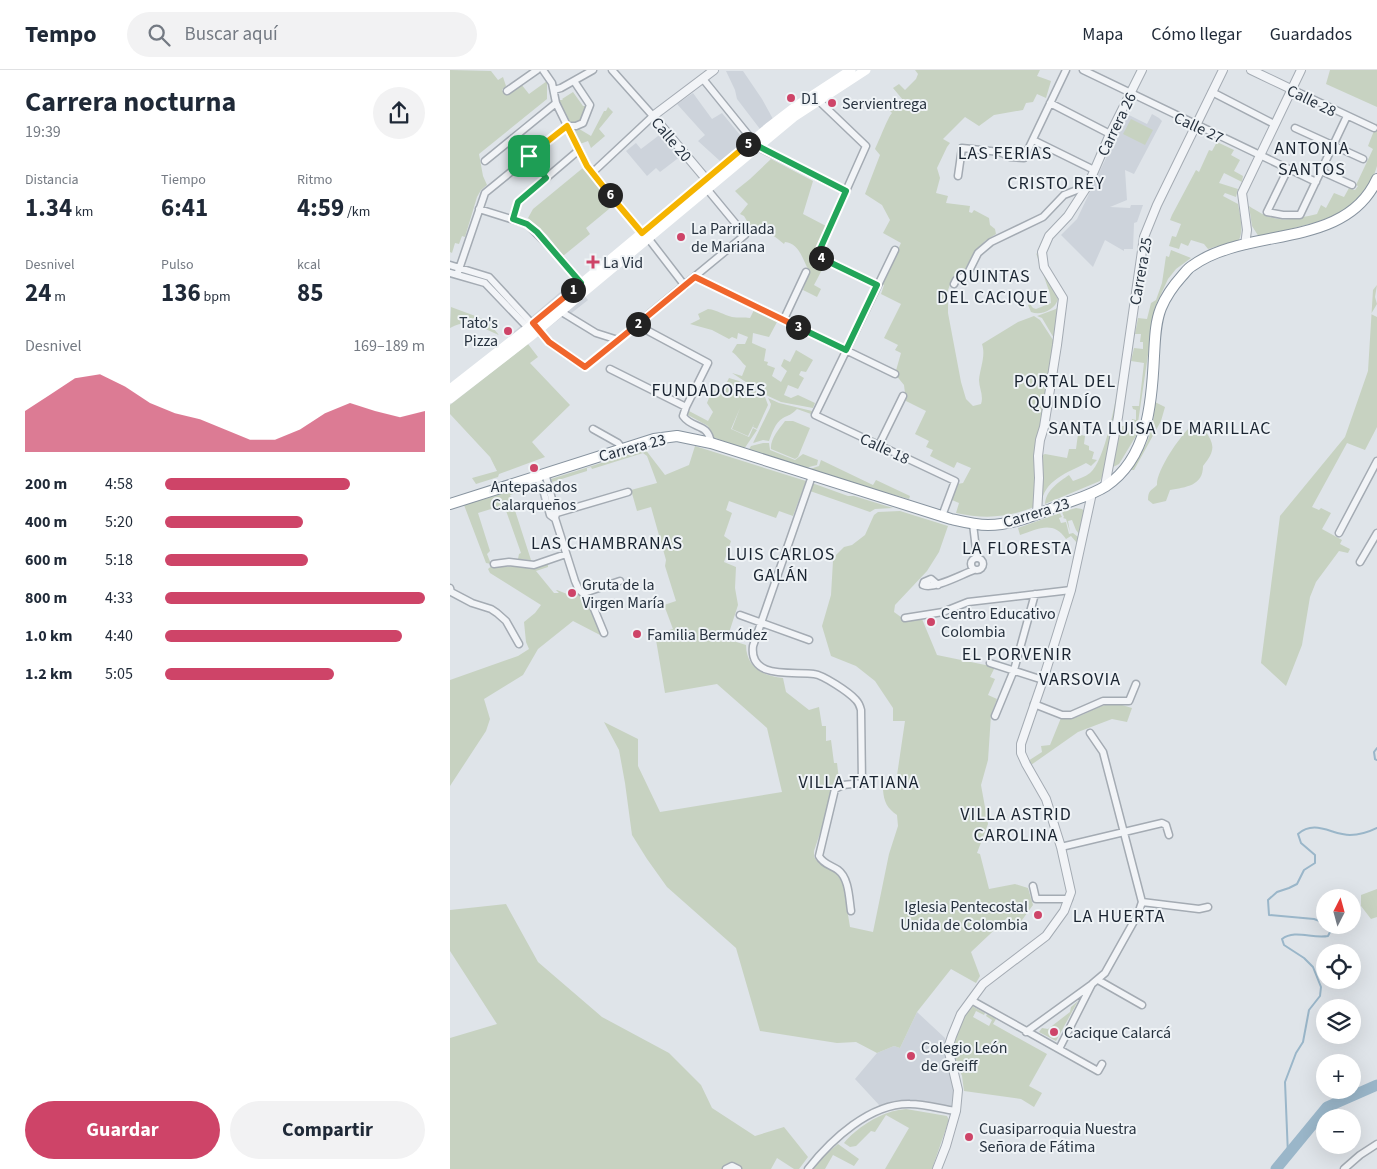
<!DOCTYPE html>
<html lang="es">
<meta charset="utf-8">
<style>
:root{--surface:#fff;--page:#f2f2f3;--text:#1f2937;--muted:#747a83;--line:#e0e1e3;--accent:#ce4468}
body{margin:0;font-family:"Source Sans 3",sans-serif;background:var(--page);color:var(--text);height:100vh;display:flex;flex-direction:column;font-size:19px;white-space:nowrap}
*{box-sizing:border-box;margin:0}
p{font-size:16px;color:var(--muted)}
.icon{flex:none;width:28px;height:28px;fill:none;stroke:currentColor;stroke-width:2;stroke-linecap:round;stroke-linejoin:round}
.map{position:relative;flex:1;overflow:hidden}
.side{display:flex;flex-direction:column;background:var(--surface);width:450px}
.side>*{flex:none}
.needle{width:32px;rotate:6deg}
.tools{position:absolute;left:866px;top:819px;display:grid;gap:10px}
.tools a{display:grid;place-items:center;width:45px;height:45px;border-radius:50%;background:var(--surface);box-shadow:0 5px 20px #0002;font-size:25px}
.pin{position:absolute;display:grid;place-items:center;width:42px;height:42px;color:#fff;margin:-21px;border-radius:10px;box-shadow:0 2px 8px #0006}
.km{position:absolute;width:25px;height:25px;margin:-12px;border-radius:50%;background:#222;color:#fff;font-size:14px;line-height:25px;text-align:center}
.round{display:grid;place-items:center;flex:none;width:52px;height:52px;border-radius:26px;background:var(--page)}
.summary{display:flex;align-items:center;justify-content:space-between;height:85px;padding:0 25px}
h1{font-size:28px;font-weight:700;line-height:38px}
.metrics{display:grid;grid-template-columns:repeat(3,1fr);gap:8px;height:85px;padding:5px 25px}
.metrics div{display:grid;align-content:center}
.metrics b{font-size:25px;font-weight:700}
.metrics small{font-size:14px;font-weight:400}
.metrics p{font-size:14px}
.chart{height:140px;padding:10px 25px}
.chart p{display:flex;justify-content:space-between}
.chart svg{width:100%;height:90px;margin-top:5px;fill:var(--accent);opacity:.7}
.cta{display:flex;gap:10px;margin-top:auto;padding:10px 25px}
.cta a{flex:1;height:58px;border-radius:30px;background:var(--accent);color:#fff;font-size:20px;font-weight:700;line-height:58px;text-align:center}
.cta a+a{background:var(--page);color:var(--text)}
ul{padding:0 25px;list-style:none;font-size:16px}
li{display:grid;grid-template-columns:80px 60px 1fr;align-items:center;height:38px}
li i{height:12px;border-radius:6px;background:var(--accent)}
header{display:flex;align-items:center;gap:30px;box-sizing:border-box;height:70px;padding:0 25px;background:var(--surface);border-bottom:1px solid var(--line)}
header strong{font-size:24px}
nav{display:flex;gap:28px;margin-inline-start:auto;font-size:18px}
.search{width:350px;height:45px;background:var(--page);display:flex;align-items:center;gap:12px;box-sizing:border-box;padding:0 18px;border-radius:28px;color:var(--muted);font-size:19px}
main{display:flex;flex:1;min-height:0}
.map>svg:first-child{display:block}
</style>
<header>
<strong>Tempo</strong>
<div class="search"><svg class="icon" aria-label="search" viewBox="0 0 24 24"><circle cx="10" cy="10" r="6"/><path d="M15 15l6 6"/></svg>Buscar aquí</div>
<nav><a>Mapa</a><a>Cómo llegar</a><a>Guardados</a></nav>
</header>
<main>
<section class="side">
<div class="summary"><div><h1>Carrera nocturna</h1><p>19:39</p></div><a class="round"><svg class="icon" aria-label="share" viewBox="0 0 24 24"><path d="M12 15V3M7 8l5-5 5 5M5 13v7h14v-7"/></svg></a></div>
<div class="metrics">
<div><p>Distancia</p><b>1.34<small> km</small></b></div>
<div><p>Tiempo</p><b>6:41</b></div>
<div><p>Ritmo</p><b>4:59<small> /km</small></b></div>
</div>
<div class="metrics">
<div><p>Desnivel</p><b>24<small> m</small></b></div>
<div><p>Pulso</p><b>136<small> bpm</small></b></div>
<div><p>kcal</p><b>85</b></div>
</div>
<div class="chart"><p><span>Desnivel</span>169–189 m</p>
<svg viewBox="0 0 160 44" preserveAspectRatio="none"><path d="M0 44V24L10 16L20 8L30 6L40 12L50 20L60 25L70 28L80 33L90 38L100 38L110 33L120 25L130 20L140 24L150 27L160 24V44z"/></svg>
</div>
<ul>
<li><b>200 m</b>4:58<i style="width:71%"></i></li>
<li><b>400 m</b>5:20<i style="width:53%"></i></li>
<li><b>600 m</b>5:18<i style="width:55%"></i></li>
<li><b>800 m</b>4:33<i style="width:100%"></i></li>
<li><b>1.0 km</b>4:40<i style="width:91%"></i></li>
<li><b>1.2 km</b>5:05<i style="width:65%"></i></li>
</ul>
<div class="cta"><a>Guardar</a><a>Compartir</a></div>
</section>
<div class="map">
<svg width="927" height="1099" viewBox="0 0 927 1099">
<rect width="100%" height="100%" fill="#dfe4e9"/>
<path fill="#cdd3db" d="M276,1H293L312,29L323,49L310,59L287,29L285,20Z
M243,23L262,49L272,43L295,71L270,91L248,71L255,65L227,34Z
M677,44L697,54L702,44L709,48L712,51L684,104L675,100L677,130L660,137L680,138L681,135H693L687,152L684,153L683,179H674V181L655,170L643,197L611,165L627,149Z
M212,63L231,86L210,102L206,98L197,106L176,81L186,73L191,79Z
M123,211L138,230L114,249L112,247L71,279L59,266Z
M467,942L495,968L497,990L505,1020L504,1037L468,1031L445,1032L430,1036L405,1009L427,983L444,976L450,978Z"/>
<path fill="#c7d2c1" d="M0,0L41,1L48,10L53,7L56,16L52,20L55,24L71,14L79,24L97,11V29L29,84L33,106L37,115L31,120L27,127L15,167L12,166L9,174L5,173L2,183L0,182Z
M465,0H590L587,6L601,11L596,28L587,24L583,32L576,33L573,40L544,45L529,56L515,47L493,69L500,73L497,77L487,98L490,108L486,123L498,126L496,133L520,136L519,142L522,143L524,140L539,148L540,155L545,159L546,164L535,171L523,184L514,201L503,207L498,220V243L511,312L516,329L523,336L531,334C534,326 529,318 529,310C530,298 536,286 532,274L568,252L584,246L590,250L605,273L584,437C558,448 533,449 506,443L509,433L502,430L507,414L513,413L521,398L507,392L504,398L480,386L483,380L476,377L479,371L465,364L476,341L456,331L454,315L445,304L451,283L445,280L448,275L434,268L451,234L431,224L434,215L431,214L451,173L433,163L440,150L432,135L415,124L430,85L425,79C429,71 438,47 442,43L440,41L444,36L447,38L453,30L443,18L449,14L455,20L466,9L468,4Z
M880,0H927V37L876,14Z
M123,22L133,36H137L132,52L118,53L107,30H113L112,29Z
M158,37L163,42L149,59L155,66L141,78L138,71L130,74L121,57H126L141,66L154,41H156Z
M681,49L703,60L695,75L673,64Z
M927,53V96L922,111L912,125L899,137L885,145L867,152L809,167L802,156L799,136C826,154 836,151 867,144L871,135L876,138L884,123L894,127L899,118L905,120L908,116L906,115L923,79L918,76Z
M767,72L784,80L781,85L790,90L784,101L793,106L792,112L774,103L769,113L788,119L786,127L775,123L773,126L788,134C790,146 794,159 789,170L758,179L754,174L741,170L738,176L731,173L729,179L719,176L722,166L726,167L731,154L720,150L722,145L746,100L749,102L759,80L762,81Z
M321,89L363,111L353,144L376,156L364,186L365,189L374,192V196L364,215L371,219L367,227L353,220L359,201C353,190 349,173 335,172L334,174C324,166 316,159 303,161L294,146L290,144L298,134L285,121L300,109Z
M134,97L165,134L136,158L140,164L113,186L97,165L78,148L83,139Z
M721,180L741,188L726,199L718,209L705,237L686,366L669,394L663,397L670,356H681L682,349L686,350V340L683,339L682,336H689L694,293L681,291L684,278L693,279V272H690L691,264H685L688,248L697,249L701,233L706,230L712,213L716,186L719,187Z
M586,183L590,187L596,207L608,229C605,240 591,246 581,242L578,235L580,234L583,238L586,239L601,233L600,224Z
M927,215L925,227L927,234L921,244L927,247V357L915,380L897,373L862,437L869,440L871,438L881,443L872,459L892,470L890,474L900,479L898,483L889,481L866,512L860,527L852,575L836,616L811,593L830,446L895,367L918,301L923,220Z
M610,233L605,270L592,248L587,246L606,239Z
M1,237L36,250L49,265C30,258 21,247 0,258Z
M258,239C268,240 273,245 282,247C288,248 294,247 300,248L304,240L327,252L319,267L303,263L302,273L316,279L314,291L318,292L317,295L325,298L322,306L331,312L337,301L331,296L334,289L340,292L346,280L363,290L356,302L351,301L349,305L354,308L348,319L338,315L334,325L341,328L348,325L365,333L363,338L331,332L316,325L282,303L292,306L296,296C291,292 288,286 282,282L287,274H295L298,267L288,263L287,269L282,267L279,269L262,260L240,254L250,249L248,244Z
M78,274L88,287L80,293L120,335L82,372L95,387L49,404L48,407L26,414L22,408L47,401L40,387L0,344V335Z
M279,308L289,311L315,327L318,335L307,359L303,357L304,354L298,366L282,359L290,338L281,359L299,367L303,358L307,360L294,379L263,367L258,356L238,345L239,341L258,351L263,342L257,333L262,320L272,322Z
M670,308L655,401L650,411L595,434C596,420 609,412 619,405L623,411C628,409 635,407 640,403C655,392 666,328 670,308Z
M318,328L329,333L362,341L361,344L347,339C340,346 340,344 333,348C325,353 322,363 319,371L313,370L303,373L320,338L321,334Z
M705,332L715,337L711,351L684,400H679C698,376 703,363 705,332Z
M335,351H343L360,358L348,387L345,389L321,379C320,369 329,359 335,351Z
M741,356L753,358C765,374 766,380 753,396C753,416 736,417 720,420L716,431L703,434L698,430C698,420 701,421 707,415C706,401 730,366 741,356Z
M628,364L635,366L634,374L639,376V380L644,382L642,389L647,390L641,396L636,393C619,402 592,411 592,434H589L590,386L595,384L617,388L619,379H626Z
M313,373H319L320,380L345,390L353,384L368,390L367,395L359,397L358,398H353L298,381L301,376Z
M245,376L356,411L343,446L329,441L326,448L279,431L276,440L282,443L274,466L281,471L274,492L286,497L285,518L288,535L277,569L296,575C296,597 313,606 333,608L336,622L359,640L369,637L372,656H376V671L381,670L384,693H387L389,710L383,716L374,751L364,781V787L369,793L387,804L393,814L400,857L423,862L439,784L448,756L447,745C437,738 434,732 433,720L445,719L455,651H443V638L425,611L406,596L381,586L372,556L381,525L383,491L386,485L394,477L402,475L415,465L424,445L428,442L450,441L498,456L489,482L477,501L445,535L444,542L455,550L472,549L487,585L545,597L540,607L545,609L538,625L547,629L541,645L538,690L531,715L538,754L527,783L530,784L539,819L565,814L578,818L583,835L572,850L575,854L569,859L557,848L521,882L530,906L526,913L501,899L467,942L450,978L444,976L427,983L406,972L387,973L310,961L286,878L217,817L197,789L182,765L175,713L169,680L154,652L188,669V696L210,742L332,722L317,658L267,614L215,623L205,564L223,559L214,535L226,531L215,496L216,490L201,437L187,441L181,420L207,413L197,386L193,383L142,399L141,397L137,398V401L102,412L101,409L195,379L215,405L239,395Z
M371,390L423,415L426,410L460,426L459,429L422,419L360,399L369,396Z
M87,413L86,416L60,425L81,490L68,489L69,484L71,483L54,435L28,443L40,481L37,484L41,494L36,493L14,435Z
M362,413L398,426H404L443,438L425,439L420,442L360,421Z
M626,438L632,439L634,441L629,464L626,460L622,450L618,451L620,462L616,449L613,448L614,447L612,442Z
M610,443L612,447L609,448L611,453L616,452L619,464L623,463L628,467L627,473L621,466L616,469C603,450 588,459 570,465L568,458Z
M98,493V497L86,501L104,523H109L106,520H107L117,524L122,521L139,530L152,566L123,551L88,579L73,605L34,629L40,649L36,661L0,716V610L68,586L79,579L76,572L74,552L85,543L91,535L40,503L38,499L44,494L45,497L69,496Z
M660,634L672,635L682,638L677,652L662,649L628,662L581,695L578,691L592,682L591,676L600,675L611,648C629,652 643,636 660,634Z
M927,819V847L921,849L911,836V825Z
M56,834L88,892L152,947L219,983L251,1015L262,1038L305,1066L334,1057L358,1087L349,1099H344L327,1088L321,1099H291C287,1093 283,1093 276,1094L273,1099H0V968L47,954L0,881V840Z
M628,931L606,971L589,962L592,958L598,959L620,942L621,937Z
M520,935L535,943L534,945L526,941L523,947L539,956L542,950L536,946L537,944L546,949L543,954L597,984L579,1016L592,1023L584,1037L571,1029L514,1021L512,1006L502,979L504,967L514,946Z
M456,1039L497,1046L499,1050L482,1099H435L459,1058L436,1045L425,1062L421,1061L406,1076L400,1077L394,1073C397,1069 401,1065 405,1062C421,1049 436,1041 456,1039Z
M388,1074L409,1089L404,1096L383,1085L375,1099H362L370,1089Z"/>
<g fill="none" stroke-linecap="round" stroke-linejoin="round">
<path stroke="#9ab6c9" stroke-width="2" d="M927,678L924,682L925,689L927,690
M875,853L864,849L819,845L818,830L827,822L839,818L847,814L854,800L865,793V785L851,773L848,764C865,749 882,765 900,765C909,765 919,762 927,758
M838,1085L835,1012L846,983L853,972L859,940L870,926L871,917L863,897L854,888L834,875L832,869C845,859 862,869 878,866L881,860L879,855"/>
<path stroke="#9ab6c9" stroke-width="11" d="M826,1099L877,1037L927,1015"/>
<g stroke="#a4abb3" stroke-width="9">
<path id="minor" d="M93,0L102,13L106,33L137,96L192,163
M633,0L866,112
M253,9L308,77L396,121
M841,19L924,58
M104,20L111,18L143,0
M57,21L87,0
M762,22L824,54
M369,31L416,76L367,186L427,215
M600,33L660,64
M845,58L913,89
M63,68L96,108
M583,70L644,100
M35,91L106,33
M838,99L817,142L833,145H850L897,46
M871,101L902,115
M142,103L203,46L162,0
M508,106L512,78L550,82L560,87L574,88L616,0
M29,139L77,154L105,182L131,213
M63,149L68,132L129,80
M198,168L235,216
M445,180L365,345L505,411L492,446
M0,195L39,207L99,272L135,297L295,165L257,119
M0,203L35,213L80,260
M7,205L35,123L117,56H126L133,53L140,35L124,11
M245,207L445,304
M504,214L506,210L517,205L528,183L541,172L593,147L614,125L637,116
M110,241L146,263L168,270
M334,249L356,202
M187,255L258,293L236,337L233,346C243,360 258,352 261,373
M160,299L236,337
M143,359L168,373L172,378
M429,375L453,326
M95,403L106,444L105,448L125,511L129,520L140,529L154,563
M86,406L92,416L100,445L104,448
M362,406L303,576C299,610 343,601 364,604C373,605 399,622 406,630C409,633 410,636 411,640L412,713L393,715L385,719L369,786C373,794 381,795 388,800C399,808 399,828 401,841
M100,445L178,422
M523,454L527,488
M889,463L927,391
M521 494a6 6 0 1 1 12 0a6 6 0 1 1-12 0Z
M910,492L927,463
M44,494L59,492L84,495L116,484
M488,515L481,509L474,512L473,515C484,520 512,504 524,500
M0,518L1,522L22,533L41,539L47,543L56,551L69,574
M134,523L170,511
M290,545L359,570
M455,548L493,542L518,532L621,520
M540,593L593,610
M584,634L612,645H621L653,631H679L686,614
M545,646L564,600L585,524
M611,777L712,753L716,755L719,765
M583,816L586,829H619
M692,832L749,839L758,837
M648,910L692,935
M521,930L648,1001L652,994
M576,962L641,915
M609,979L642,914L655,903L688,844L692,832L653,682L640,663
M276,1099L282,1096L288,1099
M358,1099C381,1070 420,1033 460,1034C475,1034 491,1039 506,1041
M894,1099L910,1085L927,1074"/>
</g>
<g stroke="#a4abb3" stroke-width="10">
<path id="tertiary" d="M801,0L841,19
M256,114V109L203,46L264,0
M795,175L797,160L792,123L851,0
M655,416L668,347L694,167L707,135L773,0
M587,444L589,408L588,386L590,370L594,357L607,275L613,228L594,197L592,182L599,166L618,146L638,115L660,64L692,0
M487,1099L496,1076L506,1041L508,1020L498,978L502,966L511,944L533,914L596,866L614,841L621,822L611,777L596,729L576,694L571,683V674L593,610L621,520L642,423"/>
</g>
<g stroke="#87939f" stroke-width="12">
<path id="trunk" d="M0,434L204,369L227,366L261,373L501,449C514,452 526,455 538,455C563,455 588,444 611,435C626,429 642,425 656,416C698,388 702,332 704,286C705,270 705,253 711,238C716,226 723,216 732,206C735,203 738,198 742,196C797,156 895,180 927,109"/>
</g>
<use href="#minor" stroke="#f2f4f7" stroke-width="6"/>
<use href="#tertiary" stroke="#f2f4f7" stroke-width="8"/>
<path stroke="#fff" stroke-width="9" d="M0,319L78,258L320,56L346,36L401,0
M0,329L80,267L344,47L416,0"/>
<use href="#trunk" stroke="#fff" stroke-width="10"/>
</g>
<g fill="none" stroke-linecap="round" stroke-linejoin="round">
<g stroke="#fff" stroke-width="10">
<path id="split-1" d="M79,86L96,108L68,132L63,149L77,154L87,162L131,213L123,220"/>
</g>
<g stroke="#fff" stroke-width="10">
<path id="split-2" d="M123,220L83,253L99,272L135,297L188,254"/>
</g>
<g stroke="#fff" stroke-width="10">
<path id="split-3" d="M188,254L245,207L348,257"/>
</g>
<g stroke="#fff" stroke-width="10">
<path id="split-4" d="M348,257L396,280L427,215L371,188"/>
</g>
<g stroke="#fff" stroke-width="10">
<path id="split-5" d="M298,74L303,70L308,76L396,121L367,186L371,188"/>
</g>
<g stroke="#fff" stroke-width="10">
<path id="split-6" d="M160,125L192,163L298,74"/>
</g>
<g stroke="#fff" stroke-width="10">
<path id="split-7" d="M79,86L117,56L137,96L160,125"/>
</g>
<use href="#split-1" stroke="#22a559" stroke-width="6"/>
<use href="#split-2" stroke="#f0652b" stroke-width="6"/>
<use href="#split-3" stroke="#f0652b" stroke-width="6"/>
<use href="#split-4" stroke="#22a559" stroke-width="6"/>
<use href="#split-5" stroke="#22a559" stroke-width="6"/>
<use href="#split-6" stroke="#f5b400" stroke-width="6"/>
<use href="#split-7" stroke="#f5b400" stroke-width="6"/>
</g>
<g fill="#ce4468" stroke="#eff3f6" stroke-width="2">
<circle cx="341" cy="28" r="5"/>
<circle cx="382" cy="33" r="5"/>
<circle cx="231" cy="167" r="5"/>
<path d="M140.5 184.5h5v5h5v5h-5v5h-5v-5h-5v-5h5z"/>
<circle cx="58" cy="261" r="5"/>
<circle cx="84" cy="398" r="5"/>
<circle cx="122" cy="523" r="5"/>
<circle cx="481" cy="552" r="5"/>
<circle cx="187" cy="564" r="5"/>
<circle cx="588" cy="845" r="5"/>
<circle cx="604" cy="962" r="5"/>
<circle cx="461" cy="986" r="5"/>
<circle cx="519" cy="1067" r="5"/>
</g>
<g text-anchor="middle" stroke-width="4" stroke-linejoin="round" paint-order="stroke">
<g font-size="16" fill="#283340" stroke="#eff3f6" text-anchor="start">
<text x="351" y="34">D1</text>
<text x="392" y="39">Servientrega</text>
<text x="241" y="164">La Parrillada<tspan x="241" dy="18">de Mariana</tspan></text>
<text x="153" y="198">La Vid</text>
<text x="48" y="258" text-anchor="end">Tato's<tspan x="48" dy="18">Pizza</tspan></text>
<text x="84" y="422" text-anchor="middle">Antepasados<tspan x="84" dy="18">Calarqueños</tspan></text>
<text x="132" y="520">Gruta de la<tspan x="132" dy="18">Virgen María</tspan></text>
<text x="491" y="549">Centro Educativo<tspan x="491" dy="18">Colombia</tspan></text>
<text x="197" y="570">Familia Bermúdez</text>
<text x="578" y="842" text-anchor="end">Iglesia Pentecostal<tspan x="578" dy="18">Unida de Colombia</tspan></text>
<text x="614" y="968">Cacique Calarcá</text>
<text x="471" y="983">Colegio León<tspan x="471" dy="18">de Greiff</tspan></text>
<text x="529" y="1064">Cuasiparroquia Nuestra<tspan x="529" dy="18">Señora de Fátima</tspan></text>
</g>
<g font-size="16" fill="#283340" stroke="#eff3f6">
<text transform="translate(862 30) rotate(26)" y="6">Calle 28</text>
<text transform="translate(666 54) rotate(-64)" y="6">Carrera 26</text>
<text transform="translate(749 57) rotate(25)" y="6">Calle 27</text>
<text transform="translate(222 69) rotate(50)" y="6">Calle 20</text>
<text transform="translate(690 201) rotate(-80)" y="6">Carrera 25</text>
<text transform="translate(182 377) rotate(-15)" y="6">Carrera 23</text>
<text transform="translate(435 378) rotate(25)" y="6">Calle 18</text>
<text transform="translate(586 442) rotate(-17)" y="6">Carrera 23</text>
</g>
<g font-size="18" letter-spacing="1" fill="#1a2431" stroke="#eff3f6">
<text x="862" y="84">ANTONIA<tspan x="862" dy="21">SANTOS</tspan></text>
<text x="555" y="89">LAS FERIAS</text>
<text x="606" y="119">CRISTO REY</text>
<text x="543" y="212">QUINTAS<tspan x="543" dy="21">DEL CACIQUE</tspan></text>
<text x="615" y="317">PORTAL DEL<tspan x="615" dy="21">QUINDÍO</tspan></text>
<text x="259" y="326">FUNDADORES</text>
<text x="710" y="364">SANTA LUISA DE MARILLAC</text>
<text x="157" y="479">LAS CHAMBRANAS</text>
<text x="567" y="484">LA FLORESTA</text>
<text x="331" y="490">LUIS CARLOS<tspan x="331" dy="21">GALÁN</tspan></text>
<text x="567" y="590">EL PORVENIR</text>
<text x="630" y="615">VARSOVIA</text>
<text x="409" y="718">VILLA TATIANA</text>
<text x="566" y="750">VILLA ASTRID<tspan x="566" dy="21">CAROLINA</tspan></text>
<text x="669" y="852">LA HUERTA</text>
</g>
</g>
</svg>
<div class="tools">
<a><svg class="needle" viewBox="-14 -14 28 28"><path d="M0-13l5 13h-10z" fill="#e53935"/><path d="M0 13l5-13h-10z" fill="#747a83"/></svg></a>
<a><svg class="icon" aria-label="locate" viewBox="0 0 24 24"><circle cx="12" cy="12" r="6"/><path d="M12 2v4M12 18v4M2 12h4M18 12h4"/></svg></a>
<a><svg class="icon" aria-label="layers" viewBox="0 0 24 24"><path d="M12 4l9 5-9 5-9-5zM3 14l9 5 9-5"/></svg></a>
<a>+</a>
<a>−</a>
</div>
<div class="pin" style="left:79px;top:86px;background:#1e9e55"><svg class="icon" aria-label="arrive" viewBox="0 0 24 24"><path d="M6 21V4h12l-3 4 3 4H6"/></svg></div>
<b class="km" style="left:123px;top:220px">1</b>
<b class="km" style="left:188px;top:254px">2</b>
<b class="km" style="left:348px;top:257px">3</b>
<b class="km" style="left:371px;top:188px">4</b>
<b class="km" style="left:298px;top:74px">5</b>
<b class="km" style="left:160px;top:125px">6</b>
</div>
</main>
